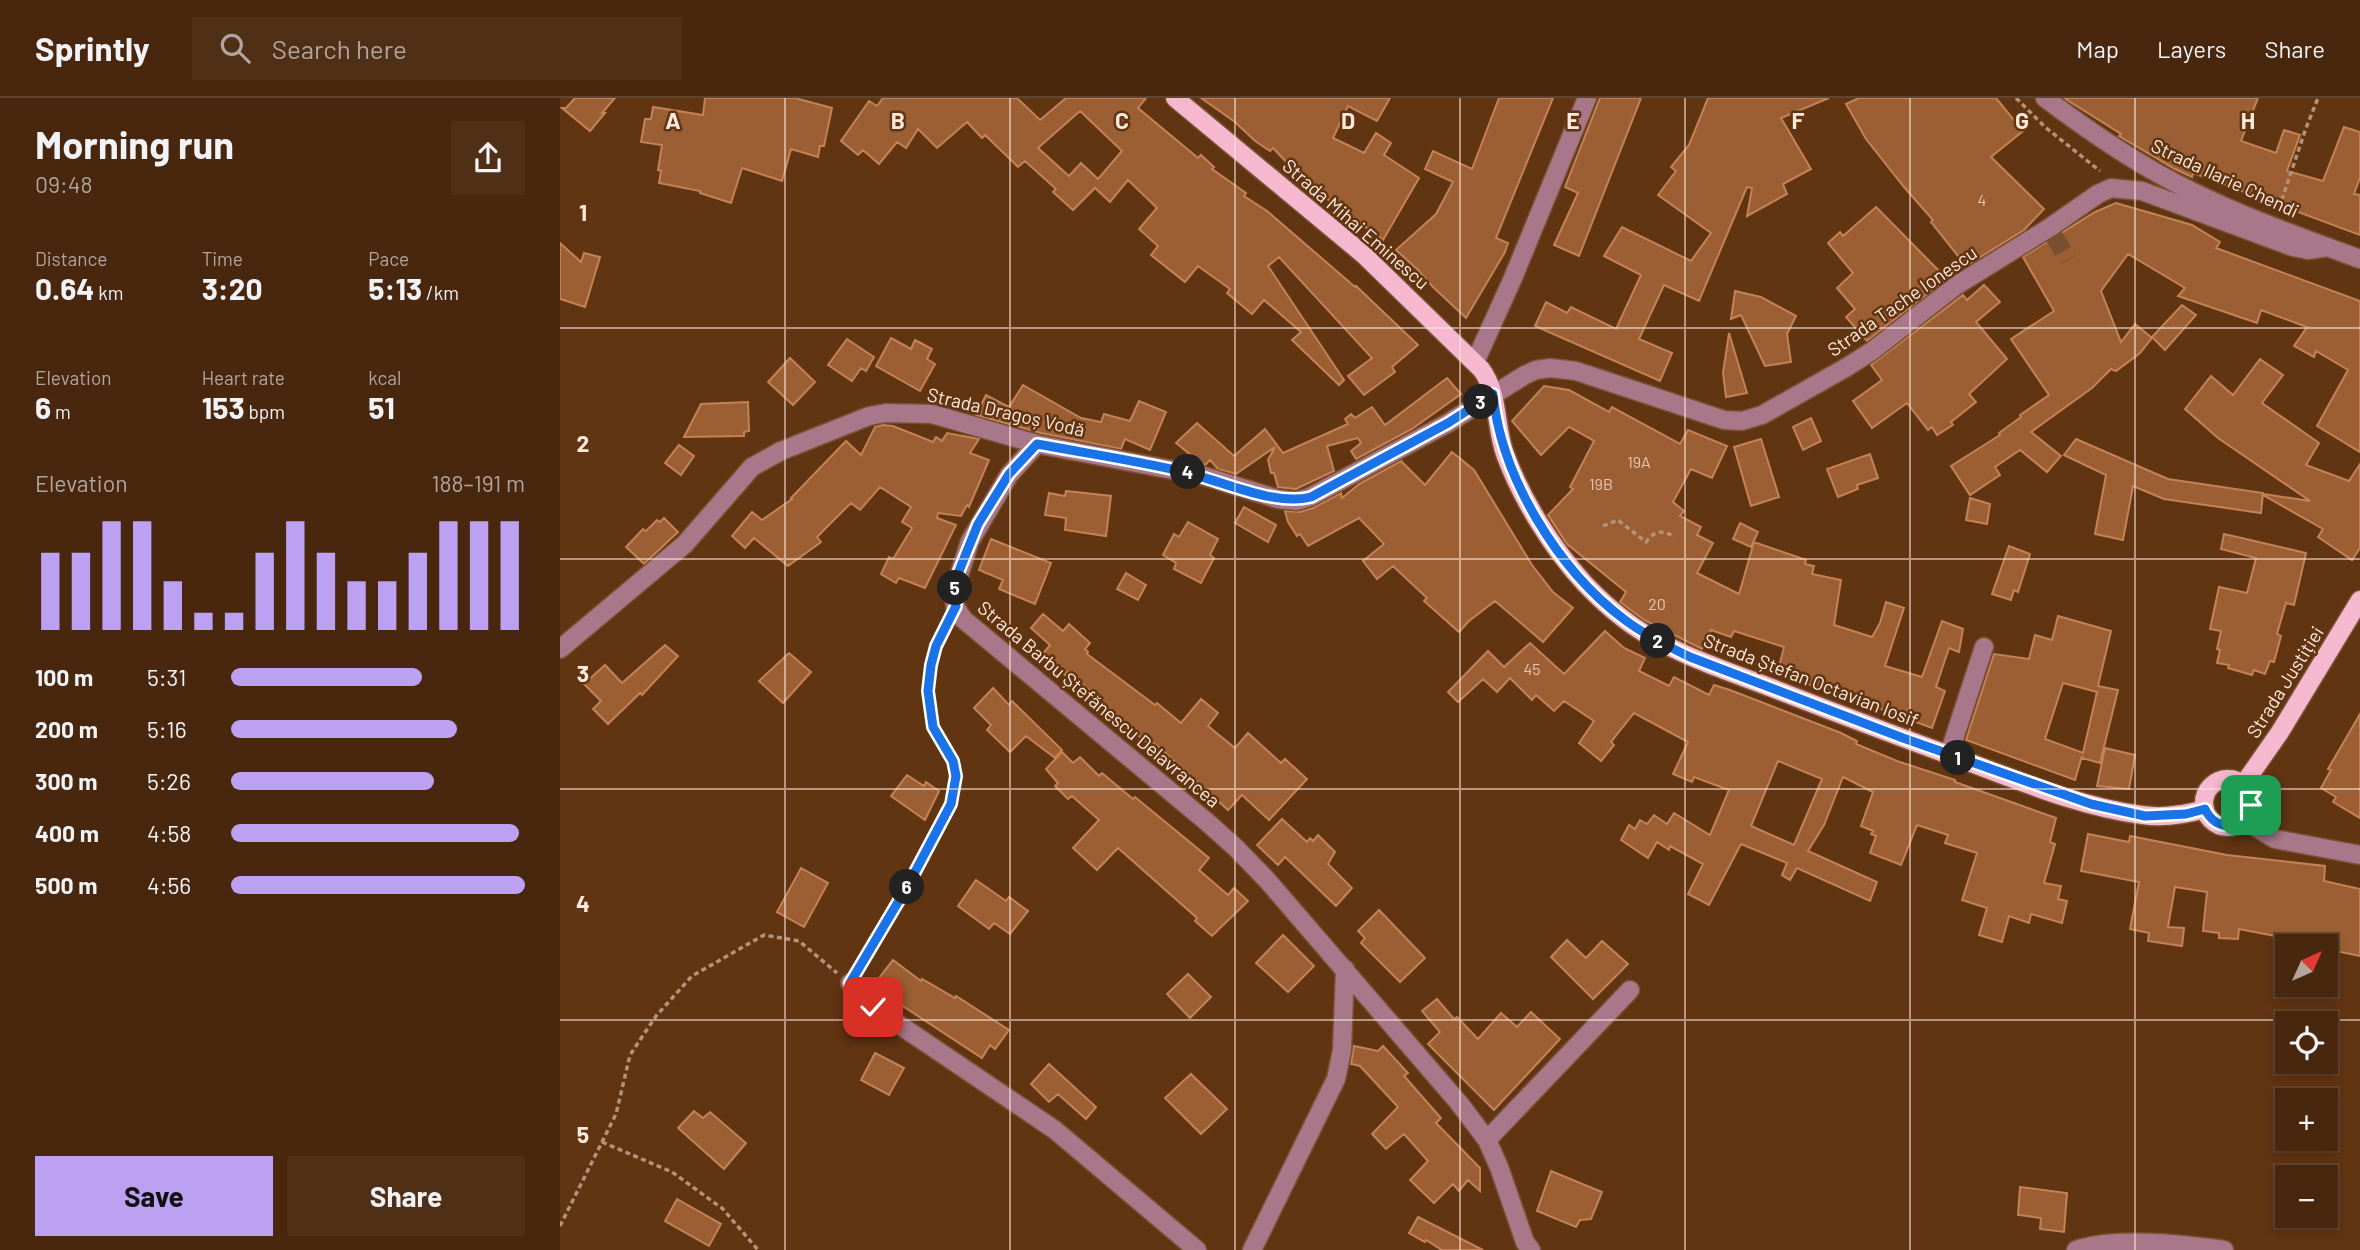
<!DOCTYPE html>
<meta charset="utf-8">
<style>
:root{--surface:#49270e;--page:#502f17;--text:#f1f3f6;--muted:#b1a59e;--line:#61442e;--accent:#bca0f2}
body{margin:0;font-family:Barlow,sans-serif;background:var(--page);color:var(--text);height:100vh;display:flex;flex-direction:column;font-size:26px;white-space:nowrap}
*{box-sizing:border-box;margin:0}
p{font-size:23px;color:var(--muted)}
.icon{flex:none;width:38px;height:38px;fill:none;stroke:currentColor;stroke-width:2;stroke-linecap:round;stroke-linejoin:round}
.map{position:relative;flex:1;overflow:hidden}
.drawer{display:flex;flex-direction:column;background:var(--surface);width:560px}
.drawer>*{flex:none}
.needle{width:46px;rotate:45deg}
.buttons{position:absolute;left:1715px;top:836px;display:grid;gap:14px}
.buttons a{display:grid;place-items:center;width:63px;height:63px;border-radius:0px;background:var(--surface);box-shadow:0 4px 10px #0003,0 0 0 2px var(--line);font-size:35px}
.pin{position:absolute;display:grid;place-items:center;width:60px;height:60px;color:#fff;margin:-30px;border-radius:14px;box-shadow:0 4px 10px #0006}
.km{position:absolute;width:35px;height:35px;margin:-18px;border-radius:50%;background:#222;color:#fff;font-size:19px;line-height:35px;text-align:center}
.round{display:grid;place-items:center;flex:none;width:74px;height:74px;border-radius:0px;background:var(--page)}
.headline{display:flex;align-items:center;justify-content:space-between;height:119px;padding:0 35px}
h1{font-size:38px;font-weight:700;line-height:52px}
.stats{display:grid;grid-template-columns:repeat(3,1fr);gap:10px;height:119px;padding:7px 35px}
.stats div{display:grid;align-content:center}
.stats b{font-size:30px;font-weight:700}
.stats small{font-size:19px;font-weight:400}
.stats p{font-size:19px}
.chart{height:196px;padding:14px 35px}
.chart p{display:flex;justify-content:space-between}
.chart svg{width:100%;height:126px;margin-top:7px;stroke:var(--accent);stroke-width:6}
.button{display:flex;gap:14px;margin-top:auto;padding:14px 35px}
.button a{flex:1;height:80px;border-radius:0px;background:var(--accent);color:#111;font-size:28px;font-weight:700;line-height:80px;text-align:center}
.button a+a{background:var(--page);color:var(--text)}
ul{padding:0 35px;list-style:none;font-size:23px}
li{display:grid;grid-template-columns:112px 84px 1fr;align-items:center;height:52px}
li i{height:18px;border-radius:9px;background:var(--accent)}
header{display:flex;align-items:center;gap:42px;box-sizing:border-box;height:98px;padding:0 35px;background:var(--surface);border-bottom:2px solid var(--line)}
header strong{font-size:33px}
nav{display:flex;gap:38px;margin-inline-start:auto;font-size:24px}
.search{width:490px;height:63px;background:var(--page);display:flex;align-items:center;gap:18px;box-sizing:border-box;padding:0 24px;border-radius:0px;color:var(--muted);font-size:26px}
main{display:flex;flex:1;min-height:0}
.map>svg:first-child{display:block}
</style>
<header>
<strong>Sprintly</strong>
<div class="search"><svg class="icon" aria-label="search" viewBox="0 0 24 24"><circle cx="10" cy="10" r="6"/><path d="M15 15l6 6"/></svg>Search here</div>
<nav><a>Map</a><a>Layers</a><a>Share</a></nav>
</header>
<main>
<section class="drawer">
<div class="headline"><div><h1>Morning run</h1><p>09:48</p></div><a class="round"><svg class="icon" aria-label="share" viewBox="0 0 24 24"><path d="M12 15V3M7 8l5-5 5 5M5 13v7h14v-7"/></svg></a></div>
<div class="stats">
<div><p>Distance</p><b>0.64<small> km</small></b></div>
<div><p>Time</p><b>3:20</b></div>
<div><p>Pace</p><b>5:13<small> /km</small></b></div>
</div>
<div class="stats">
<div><p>Elevation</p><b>6<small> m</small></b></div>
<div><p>Heart rate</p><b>153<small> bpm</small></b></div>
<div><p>kcal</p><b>51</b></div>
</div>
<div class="chart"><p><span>Elevation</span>188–191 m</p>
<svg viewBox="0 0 160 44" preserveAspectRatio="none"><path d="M5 44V17M15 44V17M25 44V6M35 44V6M45 44V27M55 44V38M65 44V38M75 44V17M85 44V6M95 44V17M105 44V27M115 44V27M125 44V17M135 44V6M145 44V6M155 44V6"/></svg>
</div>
<ul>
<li><b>100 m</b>5:31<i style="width:65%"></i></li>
<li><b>200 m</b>5:16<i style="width:77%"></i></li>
<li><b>300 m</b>5:26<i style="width:69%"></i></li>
<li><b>400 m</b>4:58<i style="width:98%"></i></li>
<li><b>500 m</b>4:56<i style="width:100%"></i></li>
</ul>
<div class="button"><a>Save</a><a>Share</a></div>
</section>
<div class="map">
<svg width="1800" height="1152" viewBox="0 0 1800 1152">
<rect width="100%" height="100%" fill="#613412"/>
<path fill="#9c5f33" stroke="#c38357" stroke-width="2" fill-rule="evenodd" d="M15,0H55L42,15H45L30,33L2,10H6Z
M145,0H235L272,10L264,48H260L258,59L231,51L222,83L182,70L171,105L140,95V93L99,85L101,73L98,72L102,47L81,44L85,21H91L93,9L143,17Z
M323,0H457L480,22L506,0H586L578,10L638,60L641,57L654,69L652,71L686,95L684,98L707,113L795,189L796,188L858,247L832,269L835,274L804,297L788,278L812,260L719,159L708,168L784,282L779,287L732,242L741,234L704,202L692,216L667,195L670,191L638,168L625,184L591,157L598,148L579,131L597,110L568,82L550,104L535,90L513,112L493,94L496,91L465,63L458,69L425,37L422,40L407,24L377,50L358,31L346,50L337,44L319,66L303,52L298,57L281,43L309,3L317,8ZM520,13L562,53L538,81L521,65L509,78L478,50Z
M641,0H830L817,23L788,8L773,40L804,55L816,35L831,45L824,57L859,80L823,142L790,118L791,116L764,99L765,96L732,70L713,50L710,53L695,43L675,24Z
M939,0H993L936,140L948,145L945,154L906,220L873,189L858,172L836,152L876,116L893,84L865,71L873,53L912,71Z
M1040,0H1081L1019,158L994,147L1018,95L1005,89Z
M1148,0H1269L1221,20L1251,71L1223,86L1227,96L1187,118L1192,90L1187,89L1139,203L1104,187L1079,241L1112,255L1100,283L975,228L986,204L1007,215L1011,209L1056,231L1081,177L1044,158L1062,129L1131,163L1151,135L1098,97L1116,73L1111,69L1129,47Z
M1299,0H1436L1463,33L1431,59L1484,111L1464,132L1406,168L1371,124L1373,122L1344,89L1306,41L1286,6Z
M1504,0H1698L1681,43L1716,55L1724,32L1740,37L1727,73L1763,83L1784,29L1800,34V80L1794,96L1800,97V137L1633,75L1632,79L1615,71L1559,38L1561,36Z
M1556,105L1632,127L1660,144L1656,150L1800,203V354L1757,328L1788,272L1756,253L1754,259L1734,248L1747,229L1701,212L1697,225L1618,198L1625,190L1568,156L1541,193L1561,244L1575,226L1592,240L1580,255L1556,273L1551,271L1532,290L1471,334L1501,358L1487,374L1460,352L1435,369L1440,377L1410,397L1391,368L1440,337L1439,335L1461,319L1460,317L1489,297L1451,241L1494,213L1463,159L1535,114Z
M1316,109L1387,181L1307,243L1286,219L1295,211L1277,190L1293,175L1268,145L1280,134L1283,138Z
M0,145L21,164L24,155L40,159L25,209L0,201Z
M1424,187L1440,204L1416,224L1447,261L1409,296L1416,304L1391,324L1393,327L1377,337L1372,329L1368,332L1347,305L1312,330L1293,303L1322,282L1311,267L1403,197L1407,202Z
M1175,193L1201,199L1236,218L1227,236L1231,264L1205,268L1181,217L1171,221Z
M1622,207L1636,217L1605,252L1592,239Z
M1169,235L1187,295L1166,299L1163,275Z
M331,240L351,251L355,242L372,251L367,261L375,266L360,293L316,268Z
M287,241L314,259L306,273L301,270L292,283L268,267Z
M230,260L255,284L233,307L208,284Z
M1700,261L1723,277L1702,305L1759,345L1746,367L1789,383L1800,366V450L1792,462L1758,439L1763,431L1703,397L1704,396L1750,403L1658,340L1625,311L1651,278L1673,297Z
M887,280L901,296L852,331L796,361L791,353L801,345L798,340L767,348L774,373L736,391L718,389L714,375H711L708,362L715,349L676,376L658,371L650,362L645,367L642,366L616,345L637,325L674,358L705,331L723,355L788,326L785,321L791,316L795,320L812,309L825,327Z
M463,287L521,320L541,324L544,316L570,323L579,303L606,314L590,352L565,341L561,351L481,335L416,317L426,297L449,309Z
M984,288L1009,292L1049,314L1052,309L1120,346L1128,332L1167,348L1152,380L1131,371L1113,404L1124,413L1120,418L1141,429L1137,437L1153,445L1137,475L1179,496L1194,444L1246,462L1245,466L1254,468L1252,476L1281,482L1274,527L1312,539L1320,525L1326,504L1344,510L1325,568L1362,579L1382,523L1403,531L1399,554L1389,550L1376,589L1385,593L1372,630L1280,596L1217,577L1224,549L1174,533L1171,539L1151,532L1142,551L1084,522L1060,504L1066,494L1007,446L988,417L1013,391L1010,389L1034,343L1009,329L981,357L952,323Z
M188,304L189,333L184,334V338L124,339L141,306Z
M1251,320L1261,343L1243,352L1233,329Z
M323,327L333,328L373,344L376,339L382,343L387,335L419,341L410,355L429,362L409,409L407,407L401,418L378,415L377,420L396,427L365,490L339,480L336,485L321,476L329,459L333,461L352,430L342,424L351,409L320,389L300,412L291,405L257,439L261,444L228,468L194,440L185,450L172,438L192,414L202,422L232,401L231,400L286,343L301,357L315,329Z
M1201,341L1219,399L1191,408L1174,349Z
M1516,341L1608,381L1703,395L1701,415L1604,401L1573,388L1563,442L1535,436L1546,377L1504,357Z
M119,347L134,358L121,377L105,365Z
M892,354L914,372L972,467L993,494L1013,510L983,544L935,503L909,523L899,534L864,503L867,500L833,468L817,481L803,463L824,446L799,420L748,448L740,436L737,438L728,424L725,413L740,414L753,410L781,395L782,400L799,386L841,363L865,387Z
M1310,356L1318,380L1297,387L1298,391L1278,399L1267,371Z
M506,393L551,398L546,438L505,432L506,420L485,417L489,395L505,398Z
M1410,400L1430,406L1427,426L1406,422Z
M684,409L716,427L708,444L675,425Z
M104,420L118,434L84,466L66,449L83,431L86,433L97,422L100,424Z
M628,424L658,441L650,457L654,460L641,485L614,471L616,465L603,457L614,436L619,439Z
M1180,425L1198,434L1191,449L1173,441Z
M1664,436L1746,455L1734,507L1726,505L1717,536L1721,538L1714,564L1710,563L1705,576L1694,572L1692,577L1668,570L1669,567L1657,565L1660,552L1657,551L1661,533L1650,531L1659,489L1687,495L1696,460L1661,451Z
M431,441L491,465L475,506L439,491L443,482L419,472Z
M1449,448L1470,456L1458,494L1454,492L1451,502L1432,496Z
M566,475L586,487L578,502L557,491Z
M483,516L503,533L509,526L530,545L525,551L528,554L527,556L595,607L597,605L621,625L641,601L658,615L648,628L675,650L688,635L721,665L725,661L747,681L709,722L682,697L668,712L600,650L590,643L588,646L560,621L561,619L530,597L532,594L507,574L505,577L481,558L490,547L471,530Z
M1498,518L1551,533L1538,588L1558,592L1540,665L1522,660V658L1515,682L1406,642L1434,556L1469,561L1475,537L1492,542ZM1503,585L1537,594L1523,655L1485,641Z
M1045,533L1064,550L1085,560L1079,573L1109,588L1114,579L1149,597L1154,587L1170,592L1281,635L1297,643L1296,646L1337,663L1395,682V684L1496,720L1490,744L1495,746L1484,785L1501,788L1498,801L1507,803L1502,825L1471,816L1469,825L1449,818L1442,844L1419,837L1427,810L1402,802L1417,755L1385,745L1388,737L1357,727L1341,767L1310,755L1316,738L1311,736L1313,733L1301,728L1313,694L1283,679L1264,727L1248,753L1317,784L1310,803L1237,770L1230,782L1222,777L1227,765L1181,746L1149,807L1128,796L1143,766L1110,748L1109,752L1097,744L1088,760L1061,742L1069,727L1075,731L1080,722L1087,726L1094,717L1107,726L1114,715L1150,737L1169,692L1134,679L1132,684L1113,676L1128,644L1074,615L1051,644L1054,647L1041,663L1019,645L1034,623L1004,603L994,613L976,597L972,602L950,580L937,594L923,581L898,604L888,594L928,553L944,569L970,545L1004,576ZM1218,663L1262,681L1234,747L1191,728Z
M105,547L118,558L82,597L80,595L48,626L33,611L41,603L24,586L45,567L62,585Z
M229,555L251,574L223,605L199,583Z
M433,590L449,607L452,603L502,652L495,660L466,638L450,654L427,632L431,627L414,610Z
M1800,616V720L1773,704L1776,699L1761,690L1771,672L1768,671Z
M1545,650L1575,657L1569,691L1537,688Z
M502,654L513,665L520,659L539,678L542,675L573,701L575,699L649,760L639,772L668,797L674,790L688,803L652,838L635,823L637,820L558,750L537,772L513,750L539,722L512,698L508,701L495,688L498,685L486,671Z
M347,677L364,688L366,684L379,693L365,722L331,698Z
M722,721L747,744L750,740L753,743L758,737L775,754L768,766L792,790L776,808L725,759L718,767L697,747Z
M1528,736L1569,744L1570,738L1667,757L1765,768L1764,783L1800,791V858L1766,851V849L1751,848V845L1679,831L1678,841L1659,840V835L1643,833L1647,794L1615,789L1608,829L1624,830L1622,848L1588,843L1589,835L1570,831L1579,784L1521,773Z
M241,770L268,785L244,829L217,814Z
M416,782L446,803L449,799L468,813L450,836L434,825L429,831L398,808Z
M819,812L865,860L840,884L801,845L805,840L798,833Z
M723,837L754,868L728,894L696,865Z
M1007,842L1026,860L1042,843L1068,866L1033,901L991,859Z
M333,862L361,883L362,881L395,900L396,898L449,932L435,951L430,947L422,960L335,903L333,905L312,889Z
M628,876L651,899L630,920L607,896Z
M877,901L894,921L897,919L918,941L941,915L957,929L971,914L1000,941L934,1012L868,946L880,934L862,913Z
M794,948L818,953L823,948L848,975L844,978L881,1020L876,1025L920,1070V1093L908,1082L899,1093L893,1086L874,1105L850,1082L868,1063L844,1036L826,1051L812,1036L838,1009L800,968L791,966Z
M315,955L344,970L329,997L301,982Z
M489,966L536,1009L526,1021L498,996L489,1004L471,986Z
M631,976L667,1011L641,1036L605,1000Z
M134,1013L143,1020L150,1014L186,1045L164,1071L118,1030Z
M991,1073L1042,1094L1031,1121L1020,1122L1016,1129L977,1113Z
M1460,1089L1507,1095L1504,1134L1480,1131L1481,1120L1458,1117Z
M117,1101L161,1126L149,1148L105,1123Z
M858,1119L923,1152H882L866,1142L865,1144L849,1135Z"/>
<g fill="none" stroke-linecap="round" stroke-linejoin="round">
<path stroke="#794f30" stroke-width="18" stroke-dasharray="18 9" stroke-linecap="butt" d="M1494,138L1508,162"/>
<g stroke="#7a5132" stroke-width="21">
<path id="minor" d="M1485,0C1521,27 1558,53 1597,75C1660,111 1732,136 1800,161
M915,264L953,180L1027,0
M477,346L449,377L410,443L394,493L395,508L403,521L647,724L676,750L707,782L899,1005L927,1042L939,1069L965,1144L971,1152
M0,551L125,446L192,369L221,353L309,318L326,315L372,316L477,346L644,378L718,401L737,403L750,399L888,325L965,277L976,272L990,270L1016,273L1164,322L1182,323L1202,317L1287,269L1312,253L1397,187L1489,130L1538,96L1551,90L1582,93L1733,149L1748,152L1768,149
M1389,656L1424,549
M1684,722L1715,741L1800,757
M290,885L313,909L495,1032L637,1152
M927,1042L1070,892
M692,1152L776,981L782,952L785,871
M1516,1152C1555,1139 1623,1146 1664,1152"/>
</g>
<g stroke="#7a5132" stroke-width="21">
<path id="major" d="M615,0L804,157L921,271C939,294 935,329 945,356C962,402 992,450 1025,486C1047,509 1072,530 1100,544C1136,563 1175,576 1212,590C1268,612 1324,633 1381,654C1446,677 1513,708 1582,717C1603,720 1624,717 1645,711
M1644 705a24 24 0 1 1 48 0a24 24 0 1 1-48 0Z
M1683,687L1720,634L1800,502"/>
</g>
<path stroke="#b4937c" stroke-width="3.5" stroke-dasharray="5 3.5" stroke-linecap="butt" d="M1456,0L1485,29L1540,73
M1719,110L1746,30L1758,0
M1043,428L1058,422L1086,444C1095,432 1102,432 1115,439
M300,869C324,827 349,786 371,743C380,725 394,706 396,685C397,666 387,657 379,641C360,605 369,564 386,529
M42,1044L112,1074L163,1111L198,1152
M0,1128L56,1016L70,957L96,918L132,878L204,837L239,843L277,875"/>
<use href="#minor" stroke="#a8778a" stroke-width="18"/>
<use href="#major" stroke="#f5b8cf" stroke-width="18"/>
</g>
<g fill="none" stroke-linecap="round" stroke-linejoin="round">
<g stroke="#fff" stroke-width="14">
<path id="route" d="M313,909L290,885L347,789L391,706L396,678L393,663L373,629L368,593L371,567L376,548L396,508L394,493L399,473L418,426L449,376L477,346C525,355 573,362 620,373C658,381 714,409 751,399L888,325L933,296C941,379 998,472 1065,522C1085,537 1107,548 1130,559L1343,640L1531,706L1585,718L1626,716L1645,711C1656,735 1684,732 1691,707"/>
</g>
<use href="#route" stroke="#1a73e8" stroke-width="9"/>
</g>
<path fill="none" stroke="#ffe9dc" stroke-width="2" stroke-opacity="0.55" d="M225,0V1152M450,0V1152M675,0V1152M900,0V1152M1125,0V1152M1350,0V1152M1575,0V1152M0,230H1800M0,461H1800M0,691H1800M0,922H1800"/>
<g text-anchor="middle" stroke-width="5" stroke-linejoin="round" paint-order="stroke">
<g font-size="16" fill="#e6c6b2">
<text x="1422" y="108">4</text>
<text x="1079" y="370">19A</text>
<text x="1041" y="392">19B</text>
<text x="1097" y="512">20</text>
<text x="972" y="577">45</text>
</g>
<g font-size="19" fill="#ffe9dc" stroke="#613412">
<text transform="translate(1665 80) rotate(25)" y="7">Strada Ilarie Chendi</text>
<text transform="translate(796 126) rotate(41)" y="7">Strada Mihai Eminescu</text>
<text transform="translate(1342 203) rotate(-35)" y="7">Strada Tache Ionescu</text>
<text transform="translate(446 314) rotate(13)" y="7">Strada Dragoș Vodă</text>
<text transform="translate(1251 582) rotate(21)" y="7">Strada Ștefan Octavian Iosif</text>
<text transform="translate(1725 584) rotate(-58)" y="7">Strada Justiției</text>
<text transform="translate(539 606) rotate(40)" y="7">Strada Barbu Ștefănescu Delavrancea</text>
</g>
</g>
<g font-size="23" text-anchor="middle" font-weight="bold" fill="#ffe9dc" stroke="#613412" stroke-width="5" stroke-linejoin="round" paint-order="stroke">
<text x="113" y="31">A</text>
<text x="338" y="31">B</text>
<text x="562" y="31">C</text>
<text x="788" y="31">D</text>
<text x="1013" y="31">E</text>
<text x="1238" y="31">F</text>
<text x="1462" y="31">G</text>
<text x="1688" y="31">H</text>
<text x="23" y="123">1</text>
<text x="23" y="354">2</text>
<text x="23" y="584">3</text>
<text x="23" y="814">4</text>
<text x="23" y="1045">5</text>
</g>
</svg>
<div class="buttons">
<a><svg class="needle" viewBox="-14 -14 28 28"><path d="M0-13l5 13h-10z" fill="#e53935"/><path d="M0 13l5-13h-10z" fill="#b1a59e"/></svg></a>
<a><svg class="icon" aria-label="locate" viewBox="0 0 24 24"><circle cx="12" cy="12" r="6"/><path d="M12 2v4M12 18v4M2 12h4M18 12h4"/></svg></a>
<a>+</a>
<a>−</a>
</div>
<div class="pin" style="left:1691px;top:707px;background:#1e9e55"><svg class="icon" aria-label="arrive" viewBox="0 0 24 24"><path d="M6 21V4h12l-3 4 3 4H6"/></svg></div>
<div class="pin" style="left:313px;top:909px;background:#d93025"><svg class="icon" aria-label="check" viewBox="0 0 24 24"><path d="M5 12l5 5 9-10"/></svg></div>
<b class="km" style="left:1398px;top:660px">1</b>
<b class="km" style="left:1098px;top:543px">2</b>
<b class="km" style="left:921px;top:304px">3</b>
<b class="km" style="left:628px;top:374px">4</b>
<b class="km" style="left:395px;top:490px">5</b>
<b class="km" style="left:347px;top:789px">6</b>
</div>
</main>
